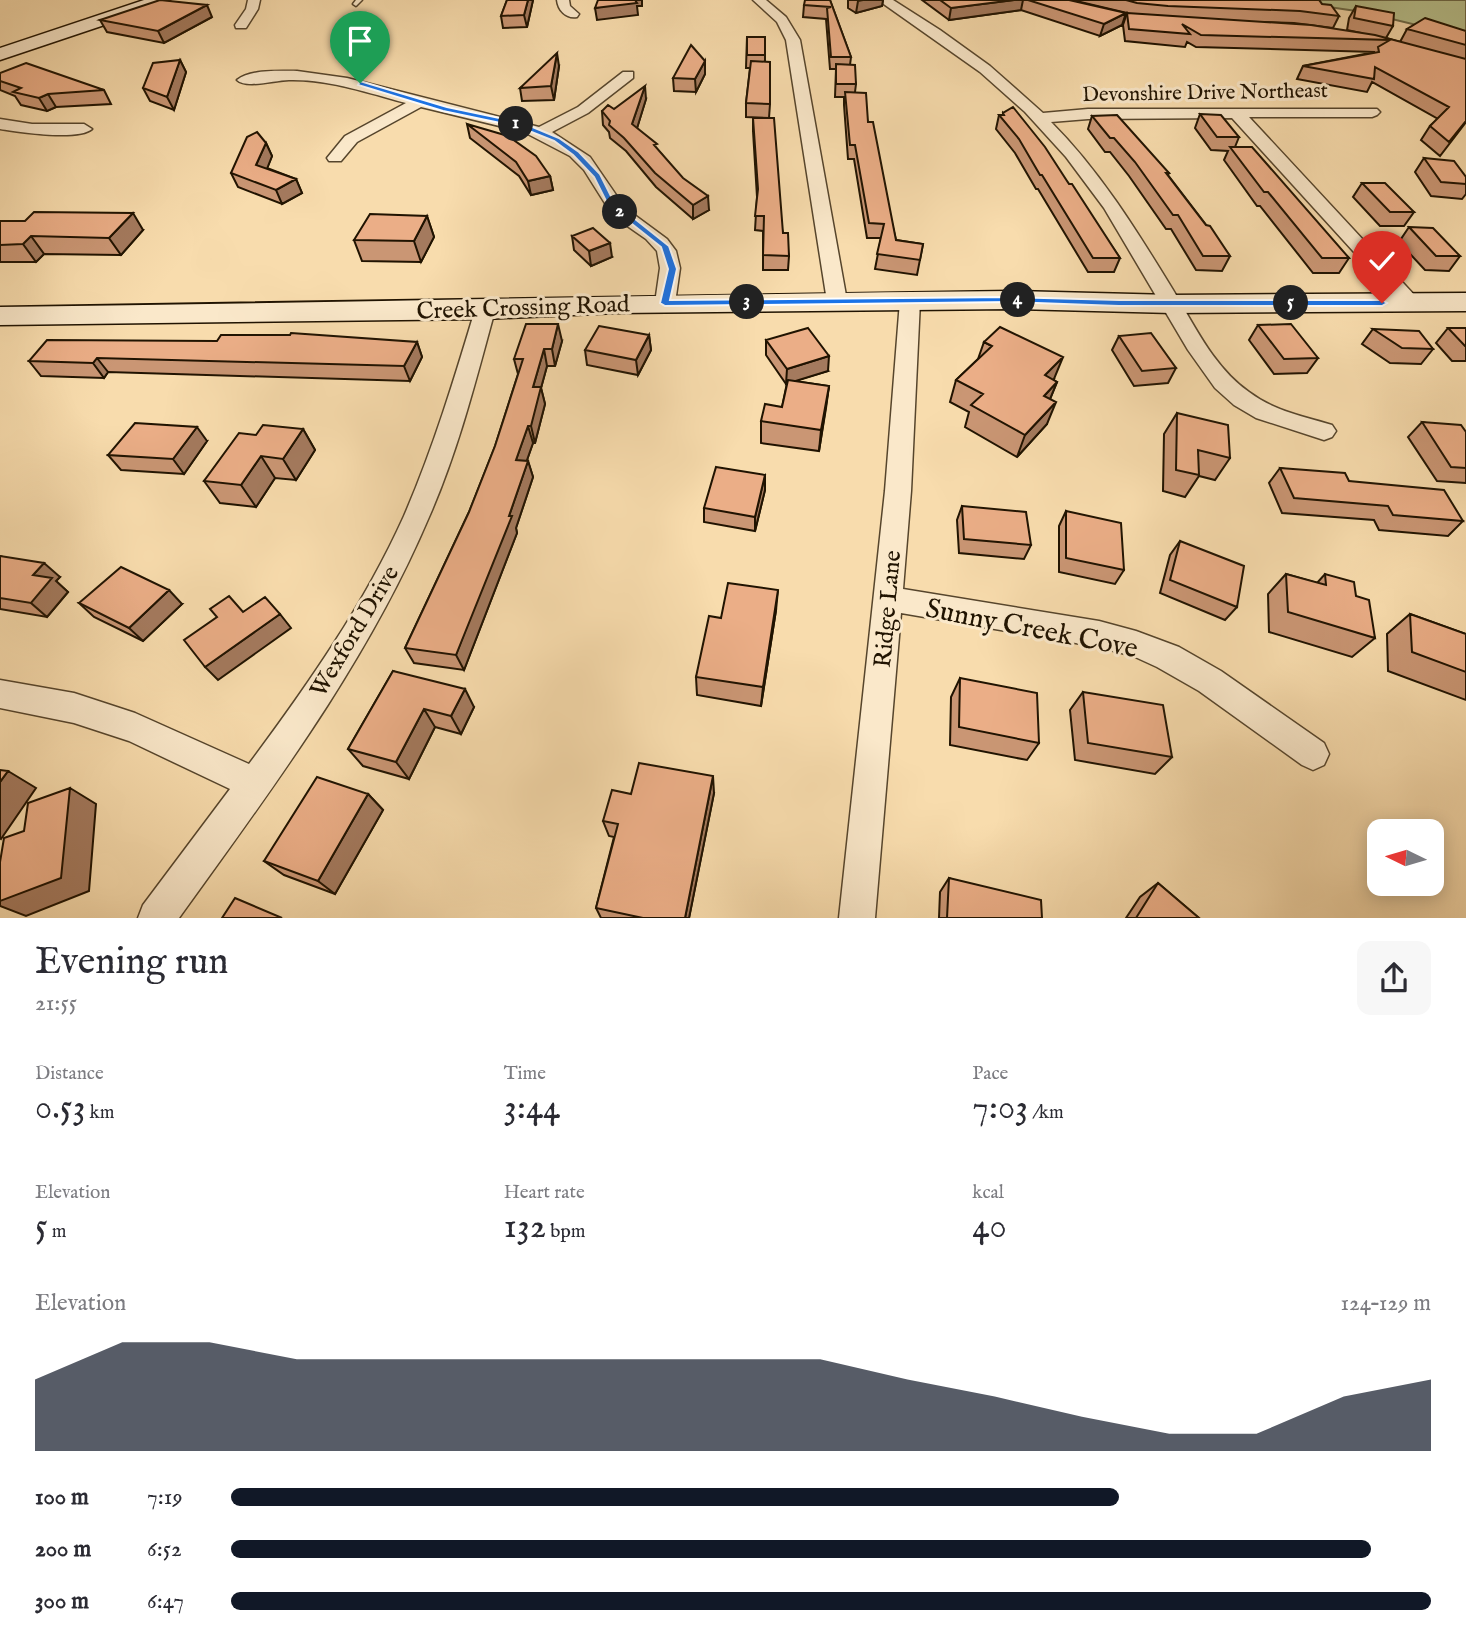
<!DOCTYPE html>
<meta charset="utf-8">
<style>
:root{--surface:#fff;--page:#f7f7f7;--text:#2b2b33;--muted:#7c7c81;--accent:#111827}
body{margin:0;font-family:"IM FELL English",serif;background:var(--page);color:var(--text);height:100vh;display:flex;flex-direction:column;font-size:26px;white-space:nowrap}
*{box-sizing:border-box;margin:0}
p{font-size:23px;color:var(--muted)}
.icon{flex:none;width:38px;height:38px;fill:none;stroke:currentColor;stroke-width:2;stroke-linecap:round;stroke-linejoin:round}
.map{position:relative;height:918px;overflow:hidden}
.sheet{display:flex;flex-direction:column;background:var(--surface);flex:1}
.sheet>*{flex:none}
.needle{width:46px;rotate:275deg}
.controls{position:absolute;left:1367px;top:819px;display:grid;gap:14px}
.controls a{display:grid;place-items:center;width:77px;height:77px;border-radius:14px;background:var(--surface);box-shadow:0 4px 18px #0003;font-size:35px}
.pin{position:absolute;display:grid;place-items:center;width:60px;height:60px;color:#fff;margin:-72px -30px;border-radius:50% 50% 50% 0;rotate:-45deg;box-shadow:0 0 7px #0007}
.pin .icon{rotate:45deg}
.km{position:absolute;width:35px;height:35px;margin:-18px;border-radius:50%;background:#222;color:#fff;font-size:19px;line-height:35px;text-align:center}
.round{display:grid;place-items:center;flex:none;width:74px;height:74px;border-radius:14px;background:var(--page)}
.headline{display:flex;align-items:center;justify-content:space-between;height:119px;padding:0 35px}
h1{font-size:38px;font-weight:600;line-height:52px}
.stats{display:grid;grid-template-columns:repeat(3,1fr);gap:10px;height:119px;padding:7px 35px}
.stats div{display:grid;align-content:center}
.stats b{font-size:35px;font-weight:600}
.stats small{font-size:19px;font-weight:400}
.stats p{font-size:19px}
.chart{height:196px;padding:14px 35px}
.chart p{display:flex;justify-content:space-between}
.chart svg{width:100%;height:126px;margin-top:7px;fill:var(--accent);opacity:.7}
ul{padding:0 35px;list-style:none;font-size:23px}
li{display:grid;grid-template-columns:112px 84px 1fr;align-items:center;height:52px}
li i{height:18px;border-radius:9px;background:var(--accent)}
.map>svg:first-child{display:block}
</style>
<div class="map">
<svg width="1466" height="918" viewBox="0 0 1466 918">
<rect width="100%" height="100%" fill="#f8dcad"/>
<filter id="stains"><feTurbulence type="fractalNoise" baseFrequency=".00286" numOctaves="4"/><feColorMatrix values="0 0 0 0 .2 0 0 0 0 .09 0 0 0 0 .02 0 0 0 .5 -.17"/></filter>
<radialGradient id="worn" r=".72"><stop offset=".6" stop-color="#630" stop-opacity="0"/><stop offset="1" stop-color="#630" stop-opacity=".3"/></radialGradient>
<path fill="#b8c28e" stroke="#6c6a48" stroke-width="2" d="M1281,0H1466V37L1363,12Z"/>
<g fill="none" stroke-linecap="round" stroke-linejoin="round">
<g stroke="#56452c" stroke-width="3">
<path id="lane" d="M356,0H362L356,6L353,4Z"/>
</g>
<g stroke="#56452c" stroke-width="3">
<path id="street" d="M248,0H260L258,9L246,28H236L235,25L246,9Z
M557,0H569L570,6L579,14L577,17C566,19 558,10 557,0Z
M753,0H766L786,17L800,40L847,301L844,305H830L827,301L786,40L777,22Z
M878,0H893L940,30L990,66L1043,113L1088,109H1377L1380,112L1377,115L1372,117H1249L1418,299L1421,303L1418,307H1404L1232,118L1088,119L1051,122C1099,170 1135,228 1170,285C1193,322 1212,366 1249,392C1274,411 1303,416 1332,425L1336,431L1332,437L1324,440L1256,418L1234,405L1215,388L1188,350L1104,208L1066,157L1025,112L980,72Z
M297,71L347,78L539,127L578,107L623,72H633V78L588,113L552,132L590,157L625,208L667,239L676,251L680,268L675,303L672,307H658L655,303L660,268L657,251L646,239L613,216L584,170L570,156L524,132L421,107L357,142L341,161H329L327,158L345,136L406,103C368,93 329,79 289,80C276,80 246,89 237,80C251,69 280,71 297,71Z
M0,119L32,124H84L92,129C78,141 19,132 0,129Z
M910,295L917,297L920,301L911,491L903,589L1099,621L1136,631L1179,647L1221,671L1324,743L1329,754L1324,765L1313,770L1302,765L1199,691L1157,667L1133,656L1099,647L901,613L875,918H839L885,491L900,301L903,297Z
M485,304L492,306L495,310C476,380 458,451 429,517C367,663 271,790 179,918H138L143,905L230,789L129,741L74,723L0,708V680L74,693L135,713L249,764C307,686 364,605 404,516C433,449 454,380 475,310L478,306Z"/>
</g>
<g stroke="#201301" stroke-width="3">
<path id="secondary" d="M144,0H170L167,4L0,60V48Z
M1011,291L1172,295L1466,293V311L1172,313L1011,309L617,313L485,319L0,325V307C337,303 674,294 1011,291Z"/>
</g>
<use href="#lane" fill="#fae8ca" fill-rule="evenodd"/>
<use href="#street" fill="#fae8ca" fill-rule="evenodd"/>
<use href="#secondary" fill="#fae8ca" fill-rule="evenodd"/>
</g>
<path fill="#ca9674" stroke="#201301" stroke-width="2" d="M507,0H533L527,27L503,28L501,16Z
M830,0L851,57L850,65L856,84L855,92L868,122L896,240L923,244L917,275L875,269L881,238H867L854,159H848L844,105V97H835L836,69H830L826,19L803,17L804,5Z
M848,0H883L882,6L856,13L848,8Z
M922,0H1069L1126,13L1122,25L1100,36L1021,10L949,20Z
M1072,0H1319L1322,4L1339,16L1333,28L1294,23L1262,22L1361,33L1347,30L1349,18L1356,6L1393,26L1386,38L1400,42L1407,29L1466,31V122L1440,156L1421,140L1430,126L1438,119L1372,82L1367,92L1297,79L1303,66L1375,52L1196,47L1187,42L1185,47L1125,41L1123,25L1127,13Z
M212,17L164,43L107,32L100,20Z
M747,37H765V61L770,104L769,118L746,117V103L750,68H746Z
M180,60L186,72L174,110L150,101L143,88Z
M705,61V74L696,92L674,91L673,78Z
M559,66L554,100L522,101L520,88Z
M0,73L104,90L111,104L56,107L47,111L21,105L15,96L0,90Z
M646,99L637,128L657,149L709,210L693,219L656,187L626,151L610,138L609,132L603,125L602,111L614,109Z
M1003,113L1069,184L1120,258L1114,272H1088L1038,189H1036L1015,153L996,129L999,115H1003Z
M1200,114L1239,137L1235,147L1349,258L1339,273H1313L1260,206H1257L1224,160L1228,151L1211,150L1195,128Z
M1092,116L1169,173L1168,175L1230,256L1222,271L1196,270L1171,229H1166L1129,176L1110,152H1105L1088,129Z
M753,118L789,256L788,270H763V231L755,230L757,197L753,131Z
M467,124L550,176L553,190L531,195L519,176L470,138Z
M266,143L272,156L267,168L296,179L302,193L282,204L238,187L231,173Z
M1424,158L1466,177V194L1462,199L1431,196L1415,172Z
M1362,183L1414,212L1404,226H1380L1353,197Z
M427,216L434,237L421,262L362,261L354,240Z
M0,221L143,230L121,255L44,254L36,262H0Z
M1409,227L1460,256L1449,271L1425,270L1399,242Z
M572,236L612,257L591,266L574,250Z
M1258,325L1318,358L1307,373L1274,374L1249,340Z
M1448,328H1466V361H1452L1436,343Z
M1373,329L1433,349L1421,364L1390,363L1362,344Z
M649,335L651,350L638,375L587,365L585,350Z
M1119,336L1176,368L1168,383L1134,386L1112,350Z
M766,340L828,371L794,381L829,386L819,451L761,443V421L782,407L787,383L786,384L766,355Z
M562,341L555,366H547L541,388L545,404L535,443H533L527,460L528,461L533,477L516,528L517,533L464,670L414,663L405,648L469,512L495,446L518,374L514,359Z
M417,342L422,357L410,381L108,372L104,378L41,376L29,361Z
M984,342L1054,379L1053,380L1057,382L1050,399L1047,424L1017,457L965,427L969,412L950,402L956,380L978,359Z
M1177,413L1230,458L1215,480L1199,476L1185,497L1163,491L1164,434Z
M1422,422L1466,432V483L1437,481L1408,437Z
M303,429L315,450L296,480L275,478L256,507L220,503L204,481L256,435Z
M207,441L184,474L121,470L108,455Z
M1280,468L1349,481L1463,521L1448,536L1379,530L1374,520L1282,513L1269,483Z
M765,475V490L755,531L704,522V508Z
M962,506L1031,545L1024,559L959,553L957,520Z
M1066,511L1124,570L1115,584L1059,572V526Z
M1180,541L1237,607L1225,620L1160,593L1170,555Z
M0,556L60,577L56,581L68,592L47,617L0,609Z
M1286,574L1317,583L1325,574L1356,596L1375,638L1352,657L1269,632L1268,594Z
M79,603L182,604L143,641L94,617Z
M776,610L761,706L697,695L696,677L721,618Z
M1410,614L1466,634V700L1388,671L1387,634Z
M393,671L474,707L461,734L435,727L409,779L363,766L348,749Z
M960,678L1039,743L1027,760L950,745L951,697Z
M1083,692L1172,757L1155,774L1075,760L1070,710Z
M714,793L689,918H601L596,908L614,837L609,836L603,821L631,794Z
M368,794L383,810L335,894L284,875L264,861Z
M949,878L1042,918H939L940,892Z
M1158,883L1199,918H1126L1140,897Z"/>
<path fill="#a47a5e" stroke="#201301" stroke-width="2" d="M528,0H533L527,27L524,15Z
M633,0H642V6H637L638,15L597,20L595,8Z
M863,0H883L882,6L856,13L858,1Z
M1014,0H1023L1021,10L949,20L951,8Z
M207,5L212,17L164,43L158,31Z
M1126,13L1122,25L1100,36L1104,24Z
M557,53L559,66L554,100L551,86Z
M180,60L186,72L174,110L167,97Z
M705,61V74L696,92L695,79Z
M645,86L646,99L634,138L632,124Z
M48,94L56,107L47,111L39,98Z
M266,143L272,156L263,179L256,165Z
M550,176L553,190L531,195L528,181Z
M296,179L302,193L282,204L276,190Z
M708,196L709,210L693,219V205Z
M133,213L143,230L121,255L109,238Z
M427,216L434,237L421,262L414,241Z
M31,236L44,254L36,262L23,244Z
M610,243L612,257L591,266L589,251Z
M558,324L562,341L555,366L552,349Z
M649,335L651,350L638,375L636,360Z
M417,342L422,357L410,381L404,366Z
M544,349L547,366L541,388L545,404L535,443L531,426L533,387Z
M829,356L828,371L786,384L787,369Z
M1063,357L1054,379L1036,397L1045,375Z
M97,358L108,372L104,378L93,363Z
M1057,382L1048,404L1044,396Z
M829,386L826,408L819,451L821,430Z
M1056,402L1047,424L1017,457L1025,435Z
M528,426L533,443L521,477L516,460Z
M197,427L207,441L184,474L173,459Z
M303,429L315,450L296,480L283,459Z
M261,456L275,478L256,507L241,485Z
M528,461L533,477L516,528L517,533L464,670L456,655L509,516Z
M765,475V490L755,531V517Z
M44,563L60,577L56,581L68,592L47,617L31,603L33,575Z
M169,590L182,604L143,641L129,628Z
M778,590L776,610L761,706L763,687Z
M280,614L291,628L218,680L205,667Z
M465,689L474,707L461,734L451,716Z
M424,709L435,727L409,779L396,762Z
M8,771L36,788L1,839L0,838V782Z
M713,776L714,793L689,918H685Z
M70,788L96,804L89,891L26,916L0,906V901Z
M368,794L383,810L335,894L318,881Z"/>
<path fill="#ebae87" stroke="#201301" stroke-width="2" d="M160,0L207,5L158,31L100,20Z
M507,0H528L524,15L501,16Z
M598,0H635L637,3L595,8Z
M805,0H830L851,57H831L827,8L831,7L804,5Z
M940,0H1014L951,8Z
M1028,0H1069L1126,13L1104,24Z
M1126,0H1319L1322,4L1331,5L1339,16L1300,11L1168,6L1137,3Z
M1356,6L1394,13L1393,26L1354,18Z
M1127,13L1311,25L1375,35L1466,59V121L1449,142L1430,126L1449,107L1375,67L1374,79L1303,66L1379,52L1378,47L1390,40L1201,35L1182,24L1190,34L1129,29Z
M1425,18L1466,31V45L1407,29Z
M747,37H765V55H747Z
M691,45L705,61L695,79L673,78Z
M557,53L551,86L520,88Z
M180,60L167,97L143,88L153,63Z
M751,61L770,62V104L746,103Z
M26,63L104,90L48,94L39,98L13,92L21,88L0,81V73Z
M836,64L855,65L856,84H836Z
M645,86L632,124L657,144L654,145L683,178L708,196L693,205L655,173L624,138L609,125L610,121L602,111L608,105L614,109Z
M845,92L866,93L868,122H873L896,240L923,244L920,260L877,254L884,224L869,223L855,145H850Z
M1013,107L1045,147L1069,184H1072L1120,258H1093L1042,175H1040L1019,139L999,115H1004L1003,113Z
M1200,114L1221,115L1239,137H1217Z
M1117,115L1169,173H1166L1206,225L1210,226L1230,256H1203L1178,215H1173L1135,162L1114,138H1110L1092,116Z
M753,118H774L783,233H788L789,256L763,255L764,216H755L758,189Z
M467,124L508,136L536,156L550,176L528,181L516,162Z
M257,132L266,143L256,165L296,179L276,190L231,173L247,137Z
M1230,147H1252L1349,258H1322L1268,192H1264Z
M1424,158L1454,161L1466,177V184L1441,182Z
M1362,183H1385L1414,212H1390Z
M34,212L133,213L109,238L31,236L23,244L0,245V221H25Z
M370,214L427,216L414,241L354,240Z
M1409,227L1433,228L1460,256H1436Z
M593,228L610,243L589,251L572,236Z
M526,324H558L552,349H544L533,387H541L531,426H528L516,460L528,461L509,516H512L456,655L405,648L469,512L495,446L523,359H514Z
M1291,324L1318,358L1284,359L1258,325Z
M599,326L649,335L636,360L585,350Z
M1000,327L1063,357L1045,375L1057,382L1044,396L1056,402L1025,435L971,405L983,394L956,380L992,346L984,342Z
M808,328L829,356L787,369L766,340Z
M1448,328H1466V346H1465Z
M1373,329L1419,331L1433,349L1402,348Z
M291,333L417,342L404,366L97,358L93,363L29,361L47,340L217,341L221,335H290Z
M1151,333L1176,368L1142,371L1119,336Z
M788,380L829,386L821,430L761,421L765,404L782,407Z
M1177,413L1228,425L1230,458L1198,450L1199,475L1176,470Z
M1422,422L1461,425L1466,432V468L1451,467Z
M135,423L197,427L173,459L108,455Z
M263,425L303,429L283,459L261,456L241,485L204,481L239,433L256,435Z
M716,467L765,475L755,517L704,508Z
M1280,468L1345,473L1349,481L1444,490L1463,521L1393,515L1388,506L1294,498Z
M962,506L1026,512L1031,545L964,539Z
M1066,511L1121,523L1124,570L1066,558Z
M1180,541L1244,566L1237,607L1170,580Z
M0,556L44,563L33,575L52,578L31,603L0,598Z
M121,567L169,590L129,628L79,603Z
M1286,574L1326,585L1325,574L1354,582L1356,596L1369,600L1375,638L1288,612Z
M728,583L778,590L763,687L696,677L709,616L721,618Z
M229,596L243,612L265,597L280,614L205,667L184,640L217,617L210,609Z
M1410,614L1466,634V672L1412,652Z
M393,671L465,689L451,716L424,709L396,762L348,749Z
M960,678L1037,693L1039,743L959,727Z
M1083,692L1163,705L1172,757L1088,743Z
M639,763L713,776L685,918H643L596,908L618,824L603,821L612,790L631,794Z
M0,770L8,771L0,782Z
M317,777L368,794L318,881L264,861Z
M70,788L61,878L0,901V862L4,838L24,831L28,803Z
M949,878L1041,900L1042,918H947Z
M1158,883L1199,918H1136Z
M235,898L282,918H222Z"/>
<path fill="#1a73e8" stroke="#fff" stroke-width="2" d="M360,81L447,107L523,123L559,138L579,152L600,174L614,202L669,246L677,269L670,300L1011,297L1119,300H1382L1387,303L1382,306H1119L1011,302L665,306L660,303L668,269L661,247L608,205L594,177L573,155L554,141L519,127L443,111L358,85Z"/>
<g text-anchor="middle" stroke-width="6" stroke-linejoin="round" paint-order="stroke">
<g font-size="21" fill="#201301" stroke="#fae8ca">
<text transform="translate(1205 92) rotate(-1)" y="7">Devonshire Drive Northeast</text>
</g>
<g font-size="24" fill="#201301" stroke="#fae8ca">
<text transform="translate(523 307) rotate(-2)" y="8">Creek Crossing Road</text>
<text transform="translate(887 609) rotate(-85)" y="8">Ridge Lane</text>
<text transform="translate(354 631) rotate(-59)" y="8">Wexford Drive</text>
</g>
<g font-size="28" fill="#201301" stroke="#fae8ca">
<text transform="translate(1032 627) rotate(11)" y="10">Sunny Creek Cove</text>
</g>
</g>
<rect width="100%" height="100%" filter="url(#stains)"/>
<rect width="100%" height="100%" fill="url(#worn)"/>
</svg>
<div class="controls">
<a><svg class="needle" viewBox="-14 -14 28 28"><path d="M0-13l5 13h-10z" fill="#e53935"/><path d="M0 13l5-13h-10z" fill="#7c7c81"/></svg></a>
</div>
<div class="pin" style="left:360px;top:83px;background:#1e9e55"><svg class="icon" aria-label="arrive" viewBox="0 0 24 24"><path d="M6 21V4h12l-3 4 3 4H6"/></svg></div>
<div class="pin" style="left:1382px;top:303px;background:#d93025"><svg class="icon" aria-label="check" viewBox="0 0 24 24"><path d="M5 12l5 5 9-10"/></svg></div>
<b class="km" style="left:516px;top:124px">1</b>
<b class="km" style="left:620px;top:212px">2</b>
<b class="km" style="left:747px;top:302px">3</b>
<b class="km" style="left:1018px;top:300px">4</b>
<b class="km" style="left:1291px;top:303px">5</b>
</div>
<section class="sheet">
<div class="headline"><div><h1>Evening run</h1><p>21:55</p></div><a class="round"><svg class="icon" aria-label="share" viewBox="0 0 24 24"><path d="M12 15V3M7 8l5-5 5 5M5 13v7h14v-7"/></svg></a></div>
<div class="stats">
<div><p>Distance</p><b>0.53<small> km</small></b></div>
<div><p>Time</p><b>3:44</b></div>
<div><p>Pace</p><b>7:03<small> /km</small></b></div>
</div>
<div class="stats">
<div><p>Elevation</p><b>5<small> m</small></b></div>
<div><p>Heart rate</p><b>132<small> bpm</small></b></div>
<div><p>kcal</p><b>40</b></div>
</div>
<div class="chart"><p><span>Elevation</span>124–129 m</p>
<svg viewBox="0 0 160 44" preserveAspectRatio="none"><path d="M0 44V19L10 6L20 6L30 12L40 12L50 12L60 12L70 12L80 12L90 12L100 19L110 25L120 32L130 38L140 38L150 25L160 19V44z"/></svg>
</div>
<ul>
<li><b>100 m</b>7:19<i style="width:74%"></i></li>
<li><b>200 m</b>6:52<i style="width:95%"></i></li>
<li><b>300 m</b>6:47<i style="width:100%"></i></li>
</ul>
</section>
